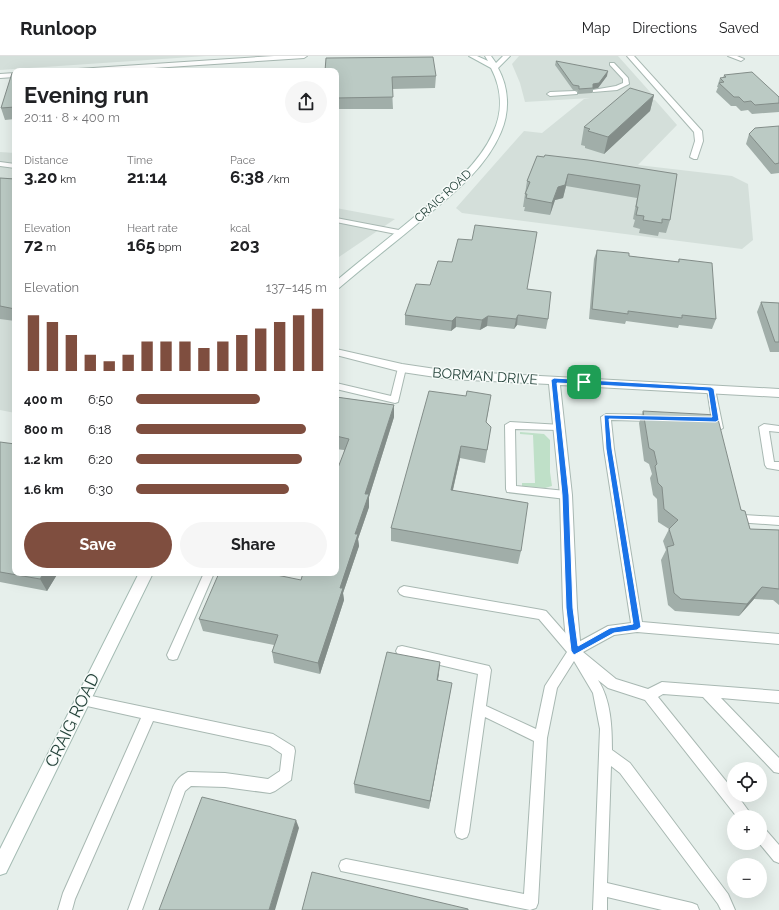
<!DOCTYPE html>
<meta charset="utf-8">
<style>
:root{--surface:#fff;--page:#f6f6f6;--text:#202124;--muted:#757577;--line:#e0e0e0;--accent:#7f4e3f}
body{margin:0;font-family:Raleway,sans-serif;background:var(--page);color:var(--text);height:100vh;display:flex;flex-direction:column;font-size:15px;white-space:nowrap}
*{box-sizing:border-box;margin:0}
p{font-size:13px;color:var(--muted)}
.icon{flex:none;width:22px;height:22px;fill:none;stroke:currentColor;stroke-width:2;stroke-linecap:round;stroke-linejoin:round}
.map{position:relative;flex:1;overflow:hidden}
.sheet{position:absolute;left:12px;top:12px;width:327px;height:508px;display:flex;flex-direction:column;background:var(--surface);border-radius:8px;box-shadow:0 4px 16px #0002}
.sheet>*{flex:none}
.tools{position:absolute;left:727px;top:706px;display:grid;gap:8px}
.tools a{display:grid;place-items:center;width:40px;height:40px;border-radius:50%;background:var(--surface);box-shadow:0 4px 16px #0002;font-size:20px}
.pin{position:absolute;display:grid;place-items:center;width:34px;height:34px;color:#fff;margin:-17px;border-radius:8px;box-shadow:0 2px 6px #0006}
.round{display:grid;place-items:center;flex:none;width:42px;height:42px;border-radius:21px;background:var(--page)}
.head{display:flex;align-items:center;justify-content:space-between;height:68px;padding:0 12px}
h1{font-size:22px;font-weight:700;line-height:30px}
.metrics{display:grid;grid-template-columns:repeat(3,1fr);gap:6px;height:68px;padding:4px 12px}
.metrics div{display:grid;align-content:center}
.metrics b{font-size:17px;font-weight:700}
.metrics small{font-size:11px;font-weight:400}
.metrics p{font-size:11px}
.chart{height:112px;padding:8px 12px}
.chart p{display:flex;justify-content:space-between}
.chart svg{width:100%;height:72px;margin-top:4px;stroke:var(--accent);stroke-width:6}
.button{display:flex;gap:8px;margin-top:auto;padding:8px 12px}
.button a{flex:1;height:46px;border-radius:24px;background:var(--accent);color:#fff;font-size:16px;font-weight:700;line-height:46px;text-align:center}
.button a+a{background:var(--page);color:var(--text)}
ul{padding:0 12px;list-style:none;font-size:13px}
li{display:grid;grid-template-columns:64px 48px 1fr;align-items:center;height:30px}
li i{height:10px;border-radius:5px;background:var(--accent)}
header{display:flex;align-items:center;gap:24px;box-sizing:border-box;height:56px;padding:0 20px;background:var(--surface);border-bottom:1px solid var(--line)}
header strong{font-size:19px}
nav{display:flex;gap:22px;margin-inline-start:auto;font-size:14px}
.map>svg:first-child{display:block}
</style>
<header>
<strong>Runloop</strong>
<nav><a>Map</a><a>Directions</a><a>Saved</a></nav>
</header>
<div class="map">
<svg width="779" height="854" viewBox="0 0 779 854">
<rect width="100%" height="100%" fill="#e6efeb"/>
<path fill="#d4dfda" d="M0,0H206L0,14Z
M519,0H618L651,37L635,38L655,44L677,69L638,109L732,120L748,128L753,184L742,193L462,157L456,152L524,75L542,77L584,43L590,42L525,46L520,27L512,8Z
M0,96L15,97V357L0,354Z
M336,152L395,163L336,203Z"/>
<path fill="#bfe0c8" d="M520,376L544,378L550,384V416L552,430L545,432L522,430V427H535L533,379L520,378Z"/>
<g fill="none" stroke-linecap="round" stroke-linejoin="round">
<g stroke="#a8b8b2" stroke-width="2">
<path id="lane" d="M728,0H737L744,3L741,5Z
M610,7H614L628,22L629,28L617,34L593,36V34L616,30L623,27V23L610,9Z
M575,35L577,36V38L550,40L547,38L550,36Z
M0,106L15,108V112L0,110Z
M336,162L404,175L405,177L401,179L336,166Z
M402,309L406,312L398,346L395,347L336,333V327L391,340L398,312Z
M711,330L715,333L723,372L718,375L713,372L707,333Z
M606,358L654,359L659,362L654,365L611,364L614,393L642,566L779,578V588L637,576L614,579L583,596L616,623L648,633L662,626L779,635V647L721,642L779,702V717L774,716L703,641L663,638L658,641L734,735V739H737L753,761H737L645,644L608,632L598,624C611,644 612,671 612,694L630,707L728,838L735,854H721L718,848L620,717L611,710L607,827L692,847L697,849L699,854H662L607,841V854H593L600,673L593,637L574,605L557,632L547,682L538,847L536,852L530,854L341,815L339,810L341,805L346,803L524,838L534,685L485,661L469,776L467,781L462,783L457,781L455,776L478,618L402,600L398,599L396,595L398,591L402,590L489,610L491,614L486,650L536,673L545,630L567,596L539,563L404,540L400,538L398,535L400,532L404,530L542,554L546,555L575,588L608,570L631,567L604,393L601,361Z
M510,366L562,369L564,371L559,374L515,373L516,430L566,435L570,436L571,439L570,442L566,443L507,436L506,433L505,369Z
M764,368L779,370V376L769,375L774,406H779V414L767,412L765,409L759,371Z
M738,454L742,455L744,459L779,461V469L736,466L733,458L734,455Z
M204,517H214L177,603L173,604L169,603L167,599Z
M82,638L273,678L294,691L295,695L291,724L275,735L270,737L225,731L191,730L185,735L142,854H128L173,731C176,724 181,719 188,716L225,717L268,723L280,715L282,698L270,690L153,665L75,843L72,854H58L63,837L141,662L78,648L76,644L78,640Z
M760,771L765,773L779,789V807L774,805L759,787H760Z"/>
</g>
<g stroke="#a8b8b2" stroke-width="2">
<path id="street" d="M274,0H307L304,2L108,15H75L78,13Z
M627,0H634L702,75L703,85L697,103H694L690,101L695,85L694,76Z
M15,17V21L0,22V18Z
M336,293L402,308L449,315L779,333V341L560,329L572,439L577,552L581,595L579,600L574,601L569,600L567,595L563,552L560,439L549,328L449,323L402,316L336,299Z"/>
</g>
<g stroke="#a4bbb3" stroke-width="2">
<path id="secondary" d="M469,0H477L488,5L485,0H491L496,7L503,0H510L498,12C509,32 510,55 501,76C486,112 453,138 424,162C396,186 367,208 339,232L336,233V225C363,202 392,180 419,157C446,135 478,110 493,77C503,56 502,33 491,12Z
M139,517H153L6,817L0,819V793Z"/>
</g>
<use href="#lane" fill="#fff" fill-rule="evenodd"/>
<use href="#street" fill="#fff" fill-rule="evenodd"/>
<use href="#secondary" fill="#fff" fill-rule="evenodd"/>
</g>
<path fill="#a1aea9" d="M556,5L607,20L598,32L593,33L592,37L578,38V35L573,34L555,9Z
M336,15L436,20L435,32L392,33L393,53H336Z
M15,17V63L5,64L1,52Z
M724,19L779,41V56L752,58L748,54L741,55L736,50H731L716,36L718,31H717L720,22H723Z
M654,39L650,55L604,98L585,92V90L581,89L584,71Z
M779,70V117L771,118L746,88L749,78Z
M537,100L677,118L670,164L666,177L659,176L658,180L639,177L640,173L633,171L635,164L633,163L637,142L566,130L563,142L555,144L550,159L524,155L525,151H523L527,125Z
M0,122L15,123V265L0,263Z
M472,184L527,233L548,263L546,273L517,269L514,273L487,270L480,274L456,271L451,275L405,269V259L430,229Z
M597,194L629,200L678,206L679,203L716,263L712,273L679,269L678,272L626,265L625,268L589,263L594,203Z
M761,246L779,247V296H770L757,256Z
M336,341L394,349V361L369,441V451L358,483L359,490L343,537L344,544L320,618L274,607L272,596L274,589L203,575L199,563L301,524L336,517L344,394L336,393Z
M489,351L486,367L489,384L485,407L460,402L453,434L521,495L518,508L391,485V472Z
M643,355L741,454L750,473L779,474V549L773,544L754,543L739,560L675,555L668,549L661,504L666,494L663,485L669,473L658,466L657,443L653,439L650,422L652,418L649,408L644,405L639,367Z
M0,386L15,517H58L47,535L0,526Z
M439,617L438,624L450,637L429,753L355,737L354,728Z"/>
<path fill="#838d89" d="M608,15L607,20L598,32L593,33V28Z
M654,39L650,55L604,98L608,81Z
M568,118L566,130L563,142L555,144L550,159L552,147L558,131Z
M518,259L517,269L514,273L516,263Z
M488,260L487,270L480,274L482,264Z
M456,261V271L451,275L452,265Z
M394,349V361L369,441V451L358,483L359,490L343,537L344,544L320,618L318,607L355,478L365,438Z
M461,390L460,402L450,446L451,434Z
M44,517H58L47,535L40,523Z
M762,531L754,543L739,560L747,548Z
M440,606L439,617L436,634L437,624Z
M452,627L450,637L429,753L430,745Z
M296,764L299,772L275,854H269Z"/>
<path fill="#bbcac4" stroke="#838d89" d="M433,1L436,20L392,21L393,41L336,42V15H325L326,2Z
M556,5L608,15L599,27L593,28V32L579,33V30L573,29Z
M70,13L68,15H39Z
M752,16L779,41V47L755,49L751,45L744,46L739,41H734L719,27L724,26L720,22L726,21L724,19Z
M12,17H15V51L1,52Z
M630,32L654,39L608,81L588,75L590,73L584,71Z
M779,70V107L775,108L749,78L755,72Z
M545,99L588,104L677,118L670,164L662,163V167L643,164L644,160L636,159L638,151H636L640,129L568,118L565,129L558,131L552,147L526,142L527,138H525L530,126L527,125L537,100L544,101Z
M0,122L15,123V253L0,250Z
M475,169L537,176L527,233L551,236L548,263L518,259L516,263L488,260L482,264L456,261L452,265L405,259L416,228L430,229L438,205L452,206L458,183L472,184Z
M597,194L629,197V200L679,206V203L712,207L716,263L682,259V262L628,255V258L592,253Z
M761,246L779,247V286H775Z
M429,335L466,340L467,335L491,339L486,366L491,371L487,394L461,390L451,434L528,447L521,495L391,472Z
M336,341L394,349L365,438H369L355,478H358L340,532H343L318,607L272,596L278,579L199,563L219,517H267L301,524L303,517H336V417L349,383L336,380Z
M643,355L717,359L741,454L745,455L750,473L779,474V533L762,531L747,548L681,543L674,537L667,491L674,489L669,473L678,464L664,453L662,431L658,427L655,410L657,408L654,395L649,392Z
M0,386L15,388V517H44L40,523L0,516Z
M387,596L440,606L437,624L452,627L430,745L354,728Z
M202,741L296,764L269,854H159Z
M312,816L468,853V854H302Z"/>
<path fill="#1a73e8" stroke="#fff" fill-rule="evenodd" d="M554,322L711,331L714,333L719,364L716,366L609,363L612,393L641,571L637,574L614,577L574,599L571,595L566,552L562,439L551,324ZM557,327L708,335L712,361L604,359L606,393L633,568L610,572L578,590L573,552L569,439Z"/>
<g text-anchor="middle" stroke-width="3" stroke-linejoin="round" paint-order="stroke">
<g font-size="12" fill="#24423a" stroke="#f7fbf9">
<text transform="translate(443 140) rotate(-42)" y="4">CRAIG ROAD</text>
</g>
<g font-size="14" fill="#24423a" stroke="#f7fbf9">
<text transform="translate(485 320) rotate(4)" y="5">BORMAN DRIVE</text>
</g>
<g font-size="17" fill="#24423a" stroke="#f7fbf9">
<text transform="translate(72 664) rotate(-64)" y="6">CRAIG ROAD</text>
</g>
</g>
</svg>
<div class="tools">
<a><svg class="icon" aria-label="locate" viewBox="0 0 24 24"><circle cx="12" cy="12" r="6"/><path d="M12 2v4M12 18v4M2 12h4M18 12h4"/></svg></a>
<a>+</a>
<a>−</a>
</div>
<div class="pin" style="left:584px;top:326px;background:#1e9e55"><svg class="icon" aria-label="arrive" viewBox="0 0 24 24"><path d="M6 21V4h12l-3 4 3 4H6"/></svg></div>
<section class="sheet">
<div class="head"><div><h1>Evening run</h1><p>20:11 · 8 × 400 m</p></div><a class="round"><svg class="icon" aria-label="share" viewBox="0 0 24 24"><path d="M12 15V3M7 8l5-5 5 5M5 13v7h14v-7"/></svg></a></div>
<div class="metrics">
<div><p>Distance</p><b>3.20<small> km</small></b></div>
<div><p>Time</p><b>21:14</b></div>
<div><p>Pace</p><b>6:38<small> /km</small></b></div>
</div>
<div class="metrics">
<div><p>Elevation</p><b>72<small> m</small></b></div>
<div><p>Heart rate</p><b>165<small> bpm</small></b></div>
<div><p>kcal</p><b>203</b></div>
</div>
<div class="chart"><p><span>Elevation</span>137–145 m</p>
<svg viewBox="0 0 160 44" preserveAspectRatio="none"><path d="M5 44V10M15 44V14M25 44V22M35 44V34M45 44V38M55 44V34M65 44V26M75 44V26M85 44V26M95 44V30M105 44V26M115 44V22M125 44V18M135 44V14M145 44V10M155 44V6"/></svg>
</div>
<ul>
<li><b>400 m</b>6:50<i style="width:65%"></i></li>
<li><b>800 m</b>6:18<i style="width:89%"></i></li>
<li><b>1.2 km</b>6:20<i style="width:87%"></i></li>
<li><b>1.6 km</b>6:30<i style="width:80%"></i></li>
</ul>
<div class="button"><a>Save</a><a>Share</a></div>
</section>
</div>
